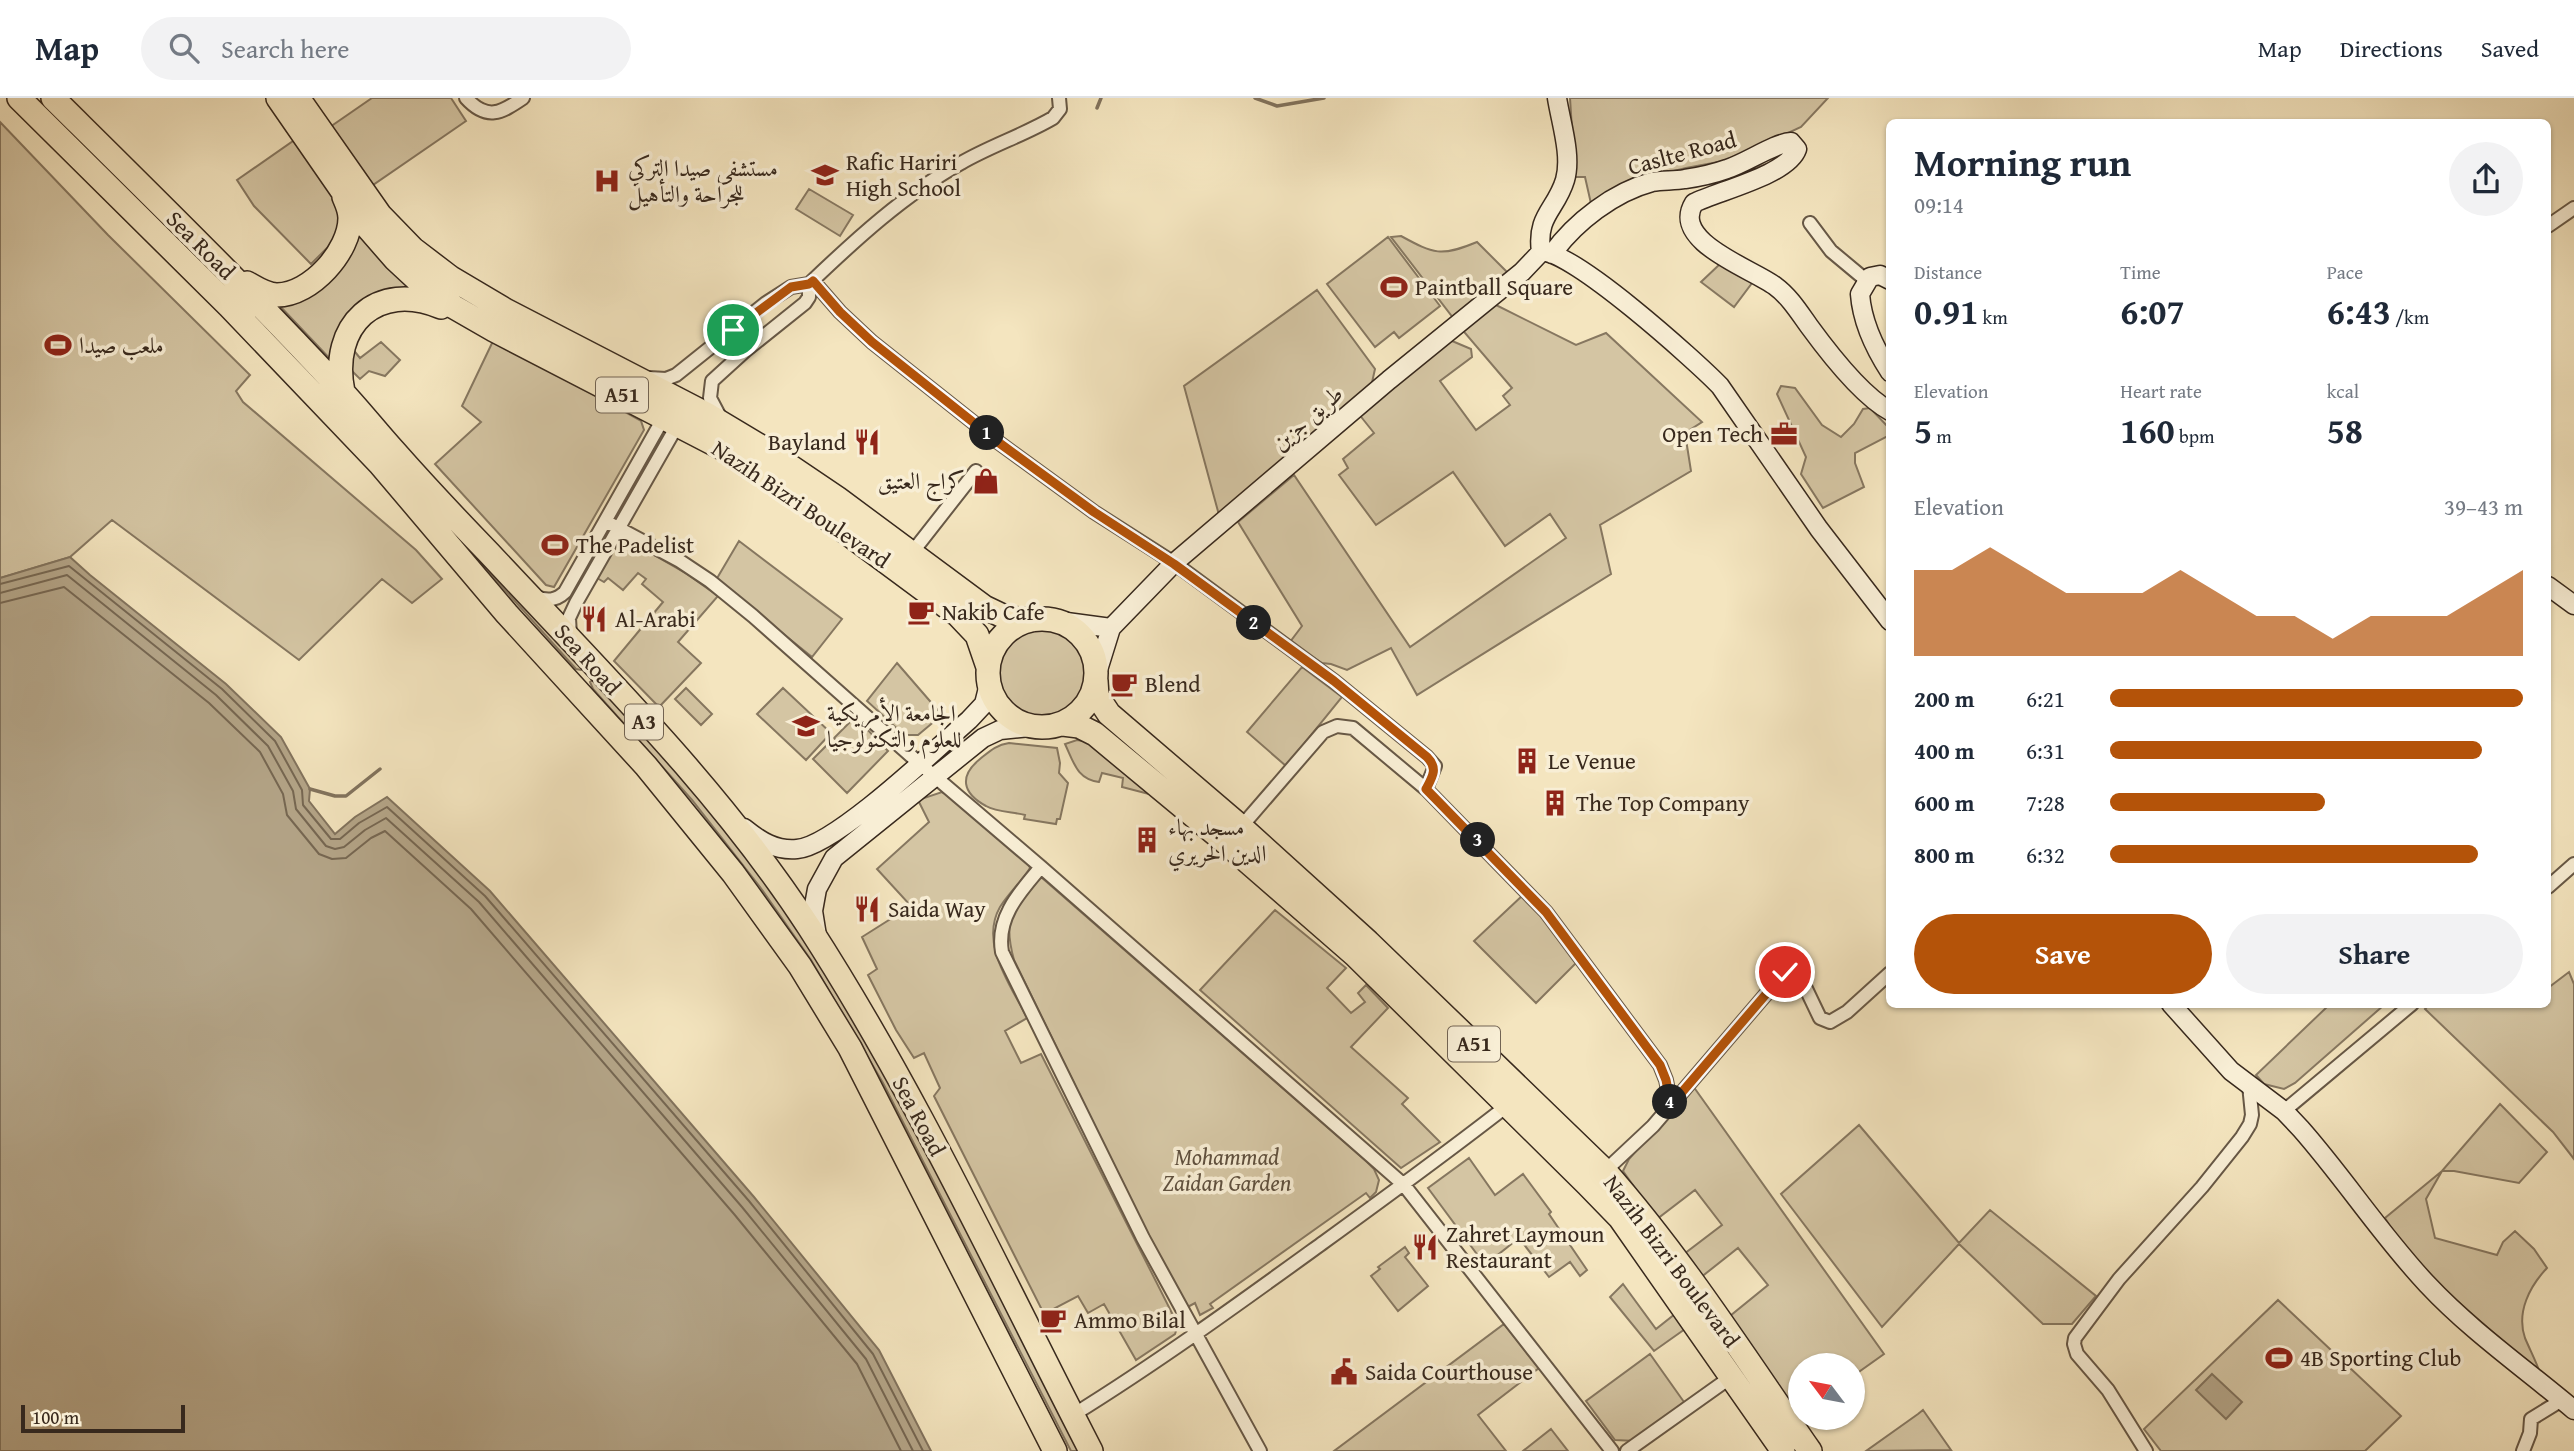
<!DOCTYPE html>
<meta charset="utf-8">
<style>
:root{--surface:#fff;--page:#f2f2f3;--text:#1f2937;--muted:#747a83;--line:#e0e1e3;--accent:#b45309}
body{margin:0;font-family:"Gentium Book Plus",Amiri,serif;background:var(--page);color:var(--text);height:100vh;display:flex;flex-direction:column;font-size:26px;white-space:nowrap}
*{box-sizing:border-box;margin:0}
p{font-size:23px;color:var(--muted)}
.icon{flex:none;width:38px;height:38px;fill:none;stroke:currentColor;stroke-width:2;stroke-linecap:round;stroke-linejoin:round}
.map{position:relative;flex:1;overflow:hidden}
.drawer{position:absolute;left:1886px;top:21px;width:665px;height:889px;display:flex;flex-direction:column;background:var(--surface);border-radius:10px;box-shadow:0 2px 5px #0004}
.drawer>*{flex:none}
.needle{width:46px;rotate:302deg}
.fabs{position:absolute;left:1788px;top:1255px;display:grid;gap:14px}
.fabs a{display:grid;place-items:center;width:77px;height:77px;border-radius:50%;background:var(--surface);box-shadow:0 2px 5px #0004;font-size:35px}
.scale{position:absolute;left:21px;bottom:18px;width:164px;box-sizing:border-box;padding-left:7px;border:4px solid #38291d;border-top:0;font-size:19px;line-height:24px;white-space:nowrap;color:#38291d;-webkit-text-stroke:5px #f8eed5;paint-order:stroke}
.pin{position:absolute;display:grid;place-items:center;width:60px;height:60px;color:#fff;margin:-30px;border:4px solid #fff;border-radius:50%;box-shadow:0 2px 7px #0007}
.km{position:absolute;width:35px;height:35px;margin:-18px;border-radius:50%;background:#222;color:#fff;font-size:19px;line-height:35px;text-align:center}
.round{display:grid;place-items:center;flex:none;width:74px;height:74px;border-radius:37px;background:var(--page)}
.summary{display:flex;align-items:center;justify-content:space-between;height:119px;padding:0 28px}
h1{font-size:38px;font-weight:700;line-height:52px}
.stats{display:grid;grid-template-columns:repeat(3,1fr);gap:10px;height:119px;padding:7px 28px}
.stats div{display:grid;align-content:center}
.stats b{font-size:35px;font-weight:700}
.stats small{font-size:19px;font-weight:400}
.stats p{font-size:19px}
.chart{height:196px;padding:14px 28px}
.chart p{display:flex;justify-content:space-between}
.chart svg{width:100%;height:126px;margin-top:7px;fill:var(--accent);opacity:.7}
.cta{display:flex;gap:14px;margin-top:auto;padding:14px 28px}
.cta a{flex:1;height:80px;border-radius:42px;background:var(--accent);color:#fff;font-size:28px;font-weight:700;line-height:80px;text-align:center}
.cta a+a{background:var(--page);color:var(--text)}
ul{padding:0 28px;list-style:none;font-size:23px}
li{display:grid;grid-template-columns:112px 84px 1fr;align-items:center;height:52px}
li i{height:18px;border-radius:9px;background:var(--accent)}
header{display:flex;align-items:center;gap:42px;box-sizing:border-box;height:98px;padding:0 35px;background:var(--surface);border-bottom:2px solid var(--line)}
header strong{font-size:33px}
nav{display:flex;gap:38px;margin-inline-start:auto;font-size:24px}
.search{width:490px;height:63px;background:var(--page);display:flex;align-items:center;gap:18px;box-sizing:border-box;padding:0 24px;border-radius:38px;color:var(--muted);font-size:26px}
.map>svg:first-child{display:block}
</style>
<header>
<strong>Map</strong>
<div class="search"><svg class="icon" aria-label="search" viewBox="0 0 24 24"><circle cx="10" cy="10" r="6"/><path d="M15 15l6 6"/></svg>Search here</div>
<nav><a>Map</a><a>Directions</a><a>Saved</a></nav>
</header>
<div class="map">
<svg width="2574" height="1353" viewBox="0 0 2574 1353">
<rect width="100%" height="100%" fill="#f4e5bf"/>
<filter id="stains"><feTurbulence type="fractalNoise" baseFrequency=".00286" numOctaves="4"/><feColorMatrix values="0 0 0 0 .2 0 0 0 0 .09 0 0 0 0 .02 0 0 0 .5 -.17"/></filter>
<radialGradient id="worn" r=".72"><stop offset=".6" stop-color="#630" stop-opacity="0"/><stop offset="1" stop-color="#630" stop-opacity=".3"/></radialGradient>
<path fill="#d4c5a3" stroke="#867760" stroke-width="2" d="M372,0H451L466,23L370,89L330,29Z
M1570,0H1828L1801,29L1729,62L1686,70L1637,82L1592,110L1585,79H1575Z
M0,24L108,137L250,277L236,293L243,304L416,452L442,481L412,505L382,481L299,562L112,422L70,459L0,480Z
M296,41L337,101L342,130L330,147L311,166L254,108L237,82Z
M86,46L170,126L584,567L581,572L576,571L392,367L86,51Z
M809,91L853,117L840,138L796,111Z
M357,130L415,192H399L334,265L276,204Z
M1401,138C1434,156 1441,159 1477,144L1509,176L1454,221L1391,139Z
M1388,139L1440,208L1399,240L1394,234L1375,249L1327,186Z
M1721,165L1752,185L1734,209L1701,184Z
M1317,192L1375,271L1371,289L1219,417L1184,288Z
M1490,204L1576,247L1606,235L1702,324L1685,335L1691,373L1600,427L1611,476L1417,597L1391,550L1347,572L1331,566L1322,565L1290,544L1302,528L1238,424L1294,377L1410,549L1566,440L1550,416L1505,448L1453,374L1376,427L1339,377L1348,370L1343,361L1374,335L1358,315L1445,240L1471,251L1472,259L1440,283L1476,332L1510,307L1503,298L1512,290L1459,228Z
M494,241L641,323L644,332L554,489L546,487L435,366L481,324L462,308Z
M346,243L360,260L381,244L400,262L385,278L369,273L360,281L352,273Z
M1781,288L1795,290L1822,327L1841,339L1854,326L1863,311L1870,310L1890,331V337L1855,355V365L1864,389L1823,410L1801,376L1806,359L1777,296Z
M621,438L687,476L718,498L678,544L701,565L659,609L614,563L663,504L642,486L646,481L638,475L623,492L608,480L604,484L597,480Z
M739,443L842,521L812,559L716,482Z
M998 575a44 44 0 1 1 88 0a44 44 0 1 1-88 0Z
M897,565L942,617L918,637H904L867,603Z
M1302,569L1342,599L1286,668L1247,634Z
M595,580L698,695L819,857L891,982L1083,1353H1071L883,985L811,862L760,789L692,702L593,591L590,584Z
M686,590L712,616L701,627L675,601Z
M783,590L831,635L806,662L757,616Z
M851,623L859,630L863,627L888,653L847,695L813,661L829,645L837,653L841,649L834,640Z
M1077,642L1089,644L1149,696L1122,689L1123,680L1102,675L1099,684C1077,681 1074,665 1065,646Z
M1009,645L1057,650L1060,665L1059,675L1068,685L1060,721H1057L1056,726L1024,721L1025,717C1013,714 996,714 986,708C962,695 959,678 980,661C990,653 996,647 1009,645Z
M942,694L953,700L1028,765L1030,770C1021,784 1009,795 1000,809C979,846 1011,887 1027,920L1005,933L1021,965L1041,956L1176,1223L1177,1230L1175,1236L1136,1262L1104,1206L1088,1215L1078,1198L1044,1216L934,998L940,990L924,955L914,960L896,932L868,877L877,871L862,839L911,808L877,771L929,724L918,702Z
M1041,779L1366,1063L1374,1071L1379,1082L1376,1094L1370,1100L1366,1095L1210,1206L1213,1210L1200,1217L1195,1205L1184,1211L1014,862C1004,826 1008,802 1041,779Z
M1523,797L1579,862L1536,905L1474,843Z
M1275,812L1346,870L1327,890L1351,915L1365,904L1358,895L1366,887L1388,910L1351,949L1408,1000L1402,1006L1440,1044L1401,1070L1200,892Z
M2569,874L2574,886V1061L2553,1034L2425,911L2430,906H2548V890Z
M2329,907H2384L2295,985L2284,991L2264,986L2256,977Z
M1693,988L1884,1256L1853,1278V1267H1801V1316L1799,1317L1730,1218L1768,1187L1738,1150L1700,1180L1684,1156L1722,1127L1695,1092L1657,1121L1623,1073L1629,1061Z
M2500,1006L2547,1054L2519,1085L2454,1073H2442L2426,1101L2435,1140L2497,1157L2503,1144L2515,1133L2534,1151L2547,1170C2530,1188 2516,1214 2525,1240C2530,1252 2536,1263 2540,1275C2491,1231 2417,1176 2385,1120L2442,1073Z
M1859,1027L1959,1145L1990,1112L2096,1198L2072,1226H2043L1959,1146L1882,1229L1781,1096Z
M1469,1060L1495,1097L1523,1076L1551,1114L1549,1116L1587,1172L1580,1178L1570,1164L1549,1179L1519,1140L1485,1167L1428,1090Z
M1405,1149L1409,1155L1405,1159L1428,1188L1398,1213L1371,1178L1380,1171L1378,1169Z
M1623,1186L1656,1231L1675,1216L1685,1231L1654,1253L1610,1199Z
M2278,1202L2401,1318L2365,1353H2161L2144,1331Z
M1504,1226L1539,1270L1478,1317L1506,1353H1334Z
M1650,1256L1684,1304L1636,1343L1615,1342L1586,1303Z
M1923,1312L1951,1352L1866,1353L1918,1316Z
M1551,1331L1568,1353H1523Z"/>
<path fill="#b4a588" stroke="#82735d" stroke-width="2" d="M70,459L90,477L226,586L281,639L310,691L309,703L335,736L355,719L387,699L490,793L754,1099L879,1252L931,1353H0V480Z
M2212,1276L2242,1304L2226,1321L2196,1292Z"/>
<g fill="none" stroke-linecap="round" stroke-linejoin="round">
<path stroke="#766752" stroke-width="2" d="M0,486L69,468L222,591L275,643L302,692L303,707L331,741H340L359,725L387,709L485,798L749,1103L873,1256L923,1353
M0,495L67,477L216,597L268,648L293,693L296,711L326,748L335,751L344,749L365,732L386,720L479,804L742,1109L866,1261L913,1353
M0,505L64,489L209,605L260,654L283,696L287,717L319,756L332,761L346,760L371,740L385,733L471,811L734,1116L857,1266L901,1353"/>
<path stroke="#82735d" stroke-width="3.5" d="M1255,0L1277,8L1324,0
M1097,10L1101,0
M310,691L335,698H346L380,671"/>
<g stroke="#675846" stroke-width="16">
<path id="street" d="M466,0C487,23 501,15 523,0
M1810,125L1831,153L1867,183
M2548,128L2574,110
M813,183L840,214L872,244L998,344L1094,414L1174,465L1334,583L1427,659L1435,668L1426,691
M649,280L666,281L676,277L766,205L791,189L809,186
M720,319L710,300L712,283L745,253L805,205L809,199V186C855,142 905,96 961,65C990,48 1024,37 1053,20L1060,11L1059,0
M607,424L680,463L710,483L753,518L919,665L1041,769L1404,1087L1612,1353
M911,456L976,373
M536,499C547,503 556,503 565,494L664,319
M570,537L569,520L576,505L678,326
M1241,729L1323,634L1337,628L1353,630L1426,691L1546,814L1660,967L1666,982L1671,1007L1653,1028L1605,1073
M1041,769C1020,794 996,819 1002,854L1143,1140L1260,1353
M2548,789L2574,766
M1671,1007L1785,874L1790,872L1798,874L1820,920L1830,924L1847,914L1890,875
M2284,1013L2412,906
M1073,1317C1160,1263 1241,1204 1324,1144C1386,1099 1448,1054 1508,1007
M1627,1353L1731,1279
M2146,1353L2108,1292L2077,1256L2074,1246L2075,1240L2119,1181L2202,1089L2242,1039L2250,1026L2252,1017L2249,987
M2523,1353L2530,1335L2531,1321L2562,1302"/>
</g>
<g stroke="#38291d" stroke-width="21">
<path id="secondary" d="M1541,154C1569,149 1697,264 1720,288L1819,431L1890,523
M1541,154C1536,117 1556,112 1565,82C1572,58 1561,25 1557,0
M1552,156C1575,124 1614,94 1652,84C1663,82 1674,83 1685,81C1699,79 1713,76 1727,71C1746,65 1775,45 1791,44L1797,51C1788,77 1718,93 1694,105C1670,144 1753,171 1775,188C1789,198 1799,214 1809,228C1828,254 1862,298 1890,313
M1890,182L1880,177L1870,179L1860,196C1862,223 1875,251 1890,274
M2548,488L2574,507
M1059,523L1111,530
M1097,575L1111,530L1174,465L1389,282L1522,174L1541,154
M744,730C760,743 776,753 797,751C835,748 936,651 969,622L984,606L989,586
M817,838L813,813L817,791L834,760L983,640L1000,632L1030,629
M2171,906L2231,973L2284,1013L2301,1031C2345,1081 2381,1137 2427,1186C2471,1233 2524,1270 2574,1312"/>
</g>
<g stroke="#38291d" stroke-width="26">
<path id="highway" d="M19,0L229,208L380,366L507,516L646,668L733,775L800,868L850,950L1055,1353
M53,0C149,95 246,190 338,289C358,310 376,333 395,354C425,388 457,422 489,455C600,574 720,692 809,829C917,996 1000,1177 1091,1353
M278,0L368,130L395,161L423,187L454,209L494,232L726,352L777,383L958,517L977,537L988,569
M298,0L380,117L413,151L451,180L505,212L706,316L763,350L837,400L984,509L1007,520L1032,522
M247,185C256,190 266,197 277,197C311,197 350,153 350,120C350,112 347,106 344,99
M343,294C329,227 377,182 441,209
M988 575a54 54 0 1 1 108 0a54 54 0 1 1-108 0Z
M1096,583L1097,598L1109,616L1241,729L1368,844L1605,1073C1681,1159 1744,1258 1810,1353
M1063,626L1079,628L1095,636L1224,743L1355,857L1587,1086L1620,1120L1783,1353"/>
</g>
<use href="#street" stroke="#f8eed5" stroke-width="12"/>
<use href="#secondary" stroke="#f8eed5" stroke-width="18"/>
<use href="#highway" stroke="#f4e5bf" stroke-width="23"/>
</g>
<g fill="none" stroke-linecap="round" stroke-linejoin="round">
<g stroke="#fff" stroke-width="14">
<path id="route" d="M733,232L791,189L809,186L813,183L840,214L872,244L998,344L1094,414L1174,466L1334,583L1427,659C1438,670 1433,678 1426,691L1546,814L1660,967L1666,982L1671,1007L1785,874"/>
</g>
<use href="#route" stroke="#b45309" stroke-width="9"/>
</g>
<defs>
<g id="school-bare" transform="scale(2.1)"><path d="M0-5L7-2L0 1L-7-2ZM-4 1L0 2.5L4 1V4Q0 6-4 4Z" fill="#8f2418" stroke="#f8eed5" stroke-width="2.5" paint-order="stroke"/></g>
<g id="hospital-bare" transform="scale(2.1)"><path d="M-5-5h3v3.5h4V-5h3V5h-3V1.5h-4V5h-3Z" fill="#8f2418" stroke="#f8eed5" stroke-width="2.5" paint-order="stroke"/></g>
<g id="stadium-bare" transform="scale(2.1)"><path d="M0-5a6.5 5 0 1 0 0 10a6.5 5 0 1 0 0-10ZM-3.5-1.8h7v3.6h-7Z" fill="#8f2418" stroke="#f8eed5" stroke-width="2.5" paint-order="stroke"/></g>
<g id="office-bare" transform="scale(2.1)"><path d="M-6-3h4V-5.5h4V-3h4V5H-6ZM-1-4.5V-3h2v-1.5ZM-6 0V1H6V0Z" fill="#8f2418" stroke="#f8eed5" stroke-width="2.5" paint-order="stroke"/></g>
<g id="restaurant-bare" transform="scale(2.1)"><path d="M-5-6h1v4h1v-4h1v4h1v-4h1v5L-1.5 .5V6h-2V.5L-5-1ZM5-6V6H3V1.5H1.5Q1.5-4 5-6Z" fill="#8f2418" stroke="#f8eed5" stroke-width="2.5" paint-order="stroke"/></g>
<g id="shop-bare" transform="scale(2.1)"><path d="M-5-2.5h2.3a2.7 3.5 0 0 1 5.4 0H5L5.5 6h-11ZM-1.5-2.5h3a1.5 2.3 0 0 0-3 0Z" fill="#8f2418" stroke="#f8eed5" stroke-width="2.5" paint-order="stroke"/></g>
<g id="cafe-bare" transform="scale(2.1)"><path d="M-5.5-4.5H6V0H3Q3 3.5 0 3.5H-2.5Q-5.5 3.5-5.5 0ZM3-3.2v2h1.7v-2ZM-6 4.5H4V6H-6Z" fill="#8f2418" stroke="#f8eed5" stroke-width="2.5" paint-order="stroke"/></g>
<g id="university-bare" transform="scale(2.1)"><path d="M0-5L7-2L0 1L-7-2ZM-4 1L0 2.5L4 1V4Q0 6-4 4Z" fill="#8f2418" stroke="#f8eed5" stroke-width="2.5" paint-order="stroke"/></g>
<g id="building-bare" transform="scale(2.1)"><path d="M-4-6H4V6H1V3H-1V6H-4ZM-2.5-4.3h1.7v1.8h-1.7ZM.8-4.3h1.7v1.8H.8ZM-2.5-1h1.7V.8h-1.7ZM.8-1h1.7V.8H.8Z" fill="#8f2418" stroke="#f8eed5" stroke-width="2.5" paint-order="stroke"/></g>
<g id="civic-bare" transform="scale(2.1)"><path d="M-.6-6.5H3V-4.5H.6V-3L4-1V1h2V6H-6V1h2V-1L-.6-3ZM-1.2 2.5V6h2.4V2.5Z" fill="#8f2418" stroke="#f8eed5" stroke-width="2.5" paint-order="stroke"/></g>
</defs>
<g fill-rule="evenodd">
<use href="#school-bare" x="825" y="77"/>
<use href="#hospital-bare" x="607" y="83"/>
<use href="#stadium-bare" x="1394" y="189"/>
<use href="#stadium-bare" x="58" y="247"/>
<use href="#office-bare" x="1784" y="336"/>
<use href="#restaurant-bare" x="867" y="344"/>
<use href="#shop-bare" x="986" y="383"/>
<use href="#stadium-bare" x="555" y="447"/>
<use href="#cafe-bare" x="921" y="514"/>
<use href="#restaurant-bare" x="594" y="521"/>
<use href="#cafe-bare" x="1124" y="586"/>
<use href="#university-bare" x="806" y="628"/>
<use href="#building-bare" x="1527" y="663"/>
<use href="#building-bare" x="1555" y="705"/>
<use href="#building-bare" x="1147" y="742"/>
<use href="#restaurant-bare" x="867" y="811"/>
<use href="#restaurant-bare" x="1425" y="1149"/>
<use href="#cafe-bare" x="1053" y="1222"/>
<use href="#stadium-bare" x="2279" y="1260"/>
<use href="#civic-bare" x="1344" y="1274"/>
</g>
<g text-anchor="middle" stroke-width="7" stroke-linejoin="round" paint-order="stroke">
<g fill="#f8eed5" stroke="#726454" stroke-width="2">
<rect x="596" y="279.5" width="52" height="35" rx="5"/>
<rect x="625" y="606.5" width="38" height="35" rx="5"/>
<rect x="1448" y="928.5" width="52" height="35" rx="5"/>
</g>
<g font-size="21" font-weight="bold" fill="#38291d">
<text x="622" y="304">A51</text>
<text x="644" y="631">A3</text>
<text x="1474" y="953">A51</text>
</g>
<g font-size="23" fill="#38291d" stroke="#f8eed5">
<text transform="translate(1682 55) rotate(-15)" y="8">Caslte Road</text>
<text transform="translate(201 147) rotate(45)" y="8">Sea Road</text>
<text transform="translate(1307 320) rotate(-41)" y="8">طريق جزين</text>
<text transform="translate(801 406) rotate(34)" y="8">Nazih Bizri Boulevard</text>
<text transform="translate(588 561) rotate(48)" y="8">Sea Road</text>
<text transform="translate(919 1018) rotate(62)" y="8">Sea Road</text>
<text transform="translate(1672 1163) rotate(53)" y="8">Nazih Bizri Boulevard</text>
</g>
<g font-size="23" fill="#38291d" stroke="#f8eed5" text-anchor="start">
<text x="846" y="72">Rafic Hariri<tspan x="846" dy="26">High School</tspan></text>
<text x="628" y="78">مستشفى صيدا التركي<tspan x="628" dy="26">للجراحة والتأهيل</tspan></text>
<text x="1415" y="197">Paintball Square</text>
<text x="79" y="255">ملعب صيدا</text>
<text x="1763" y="344" text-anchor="end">Open Tech</text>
<text x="846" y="352" text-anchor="end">Bayland</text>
<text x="965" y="391" text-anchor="end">كراج العتيق</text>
<text x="576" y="455">The Padelist</text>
<text x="942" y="522">Nakib Cafe</text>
<text x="615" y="529">Al-Arabi</text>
<text x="1145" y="594">Blend</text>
<text x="827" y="623">الجامعة الأمريكية<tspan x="827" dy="26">للعلوم والتكنولوجيا</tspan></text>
<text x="1548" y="671">Le Venue</text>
<text x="1576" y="713">The Top Company</text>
<text x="1168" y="737">مسجد بهاء<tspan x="1168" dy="26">الدين الحريري</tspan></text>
<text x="888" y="819">Saida Way</text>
<text x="1446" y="1144">Zahret Laymoun<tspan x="1446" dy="26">Restaurant</tspan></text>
<text x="1074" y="1230">Ammo Bilal</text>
<text x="2300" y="1268">4B Sporting Club</text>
<text x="1365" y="1282">Saida Courthouse</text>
</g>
<g font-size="23" font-style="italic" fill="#5f503e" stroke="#f8eed5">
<text x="1227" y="1067">Mohammad<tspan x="1227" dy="26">Zaidan Garden</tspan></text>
</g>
</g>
<rect width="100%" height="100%" filter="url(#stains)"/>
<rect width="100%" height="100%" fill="url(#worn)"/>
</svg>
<div class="fabs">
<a><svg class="needle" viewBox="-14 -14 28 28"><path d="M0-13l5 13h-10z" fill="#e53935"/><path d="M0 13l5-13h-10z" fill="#747a83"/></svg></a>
</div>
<div class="scale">100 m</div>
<div class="pin" style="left:733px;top:232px;background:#1e9e55"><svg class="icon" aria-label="arrive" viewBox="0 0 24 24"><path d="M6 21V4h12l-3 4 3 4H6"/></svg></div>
<div class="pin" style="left:1785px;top:874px;background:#d93025"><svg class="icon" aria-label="check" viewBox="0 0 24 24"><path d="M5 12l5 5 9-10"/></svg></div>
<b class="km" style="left:987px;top:335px">1</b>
<b class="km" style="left:1254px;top:525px">2</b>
<b class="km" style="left:1478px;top:742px">3</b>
<b class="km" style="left:1670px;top:1004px">4</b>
<section class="drawer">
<div class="summary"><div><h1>Morning run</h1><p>09:14</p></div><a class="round"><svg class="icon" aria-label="share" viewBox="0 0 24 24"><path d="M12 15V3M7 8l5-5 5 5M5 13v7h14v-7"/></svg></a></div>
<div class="stats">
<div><p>Distance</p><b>0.91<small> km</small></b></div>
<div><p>Time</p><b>6:07</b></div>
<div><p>Pace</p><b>6:43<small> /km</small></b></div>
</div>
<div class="stats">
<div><p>Elevation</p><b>5<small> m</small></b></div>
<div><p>Heart rate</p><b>160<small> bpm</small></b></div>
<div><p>kcal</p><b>58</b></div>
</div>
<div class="chart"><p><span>Elevation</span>39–43 m</p>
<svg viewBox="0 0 160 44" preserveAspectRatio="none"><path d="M0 44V14L10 14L20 6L30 14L40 22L50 22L60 22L70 14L80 22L90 30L100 30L110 38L120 30L130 30L140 30L150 22L160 14V44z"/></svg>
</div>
<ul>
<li><b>200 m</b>6:21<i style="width:100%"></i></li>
<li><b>400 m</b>6:31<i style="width:90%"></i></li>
<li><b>600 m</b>7:28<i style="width:52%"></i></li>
<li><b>800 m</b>6:32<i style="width:89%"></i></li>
</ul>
<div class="cta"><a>Save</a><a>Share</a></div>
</section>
</div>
